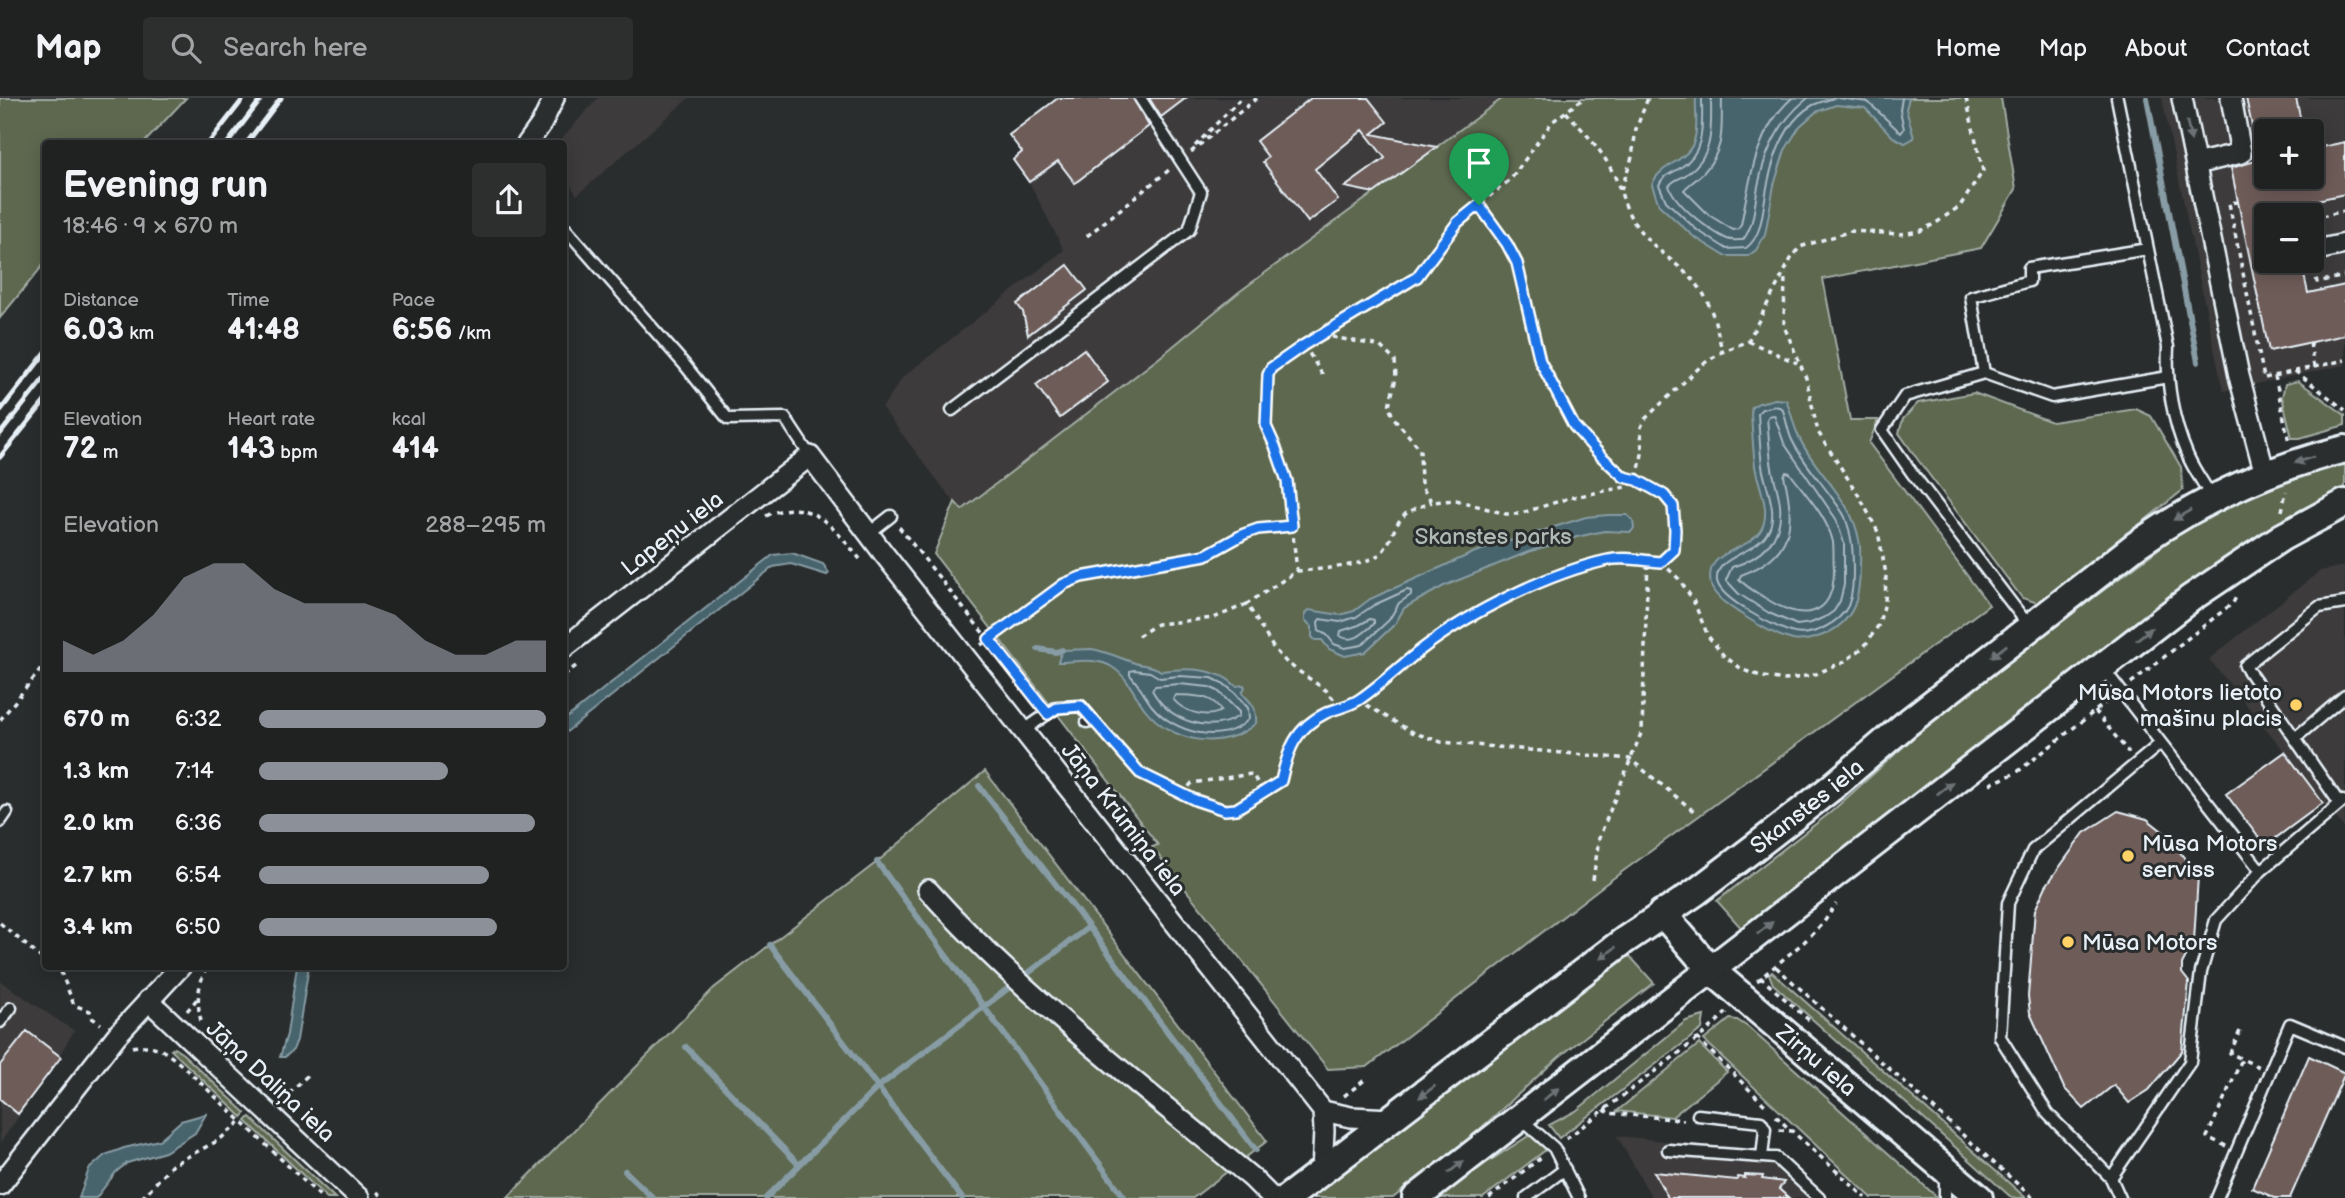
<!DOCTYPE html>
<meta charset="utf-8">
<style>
:root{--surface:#202222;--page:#2d2f2f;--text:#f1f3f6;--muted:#a2a4a5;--line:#3d3f40;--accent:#8c9099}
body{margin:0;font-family:"Balsamiq Sans",sans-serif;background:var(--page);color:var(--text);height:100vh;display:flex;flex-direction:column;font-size:26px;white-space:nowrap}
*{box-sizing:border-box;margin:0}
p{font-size:23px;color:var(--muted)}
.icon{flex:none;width:38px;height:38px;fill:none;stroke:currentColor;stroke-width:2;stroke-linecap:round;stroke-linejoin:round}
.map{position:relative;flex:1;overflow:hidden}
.sheet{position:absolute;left:42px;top:42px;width:525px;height:830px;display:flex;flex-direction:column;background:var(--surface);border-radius:7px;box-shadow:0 4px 18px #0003,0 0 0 2px var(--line)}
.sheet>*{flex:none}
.controls{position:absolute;left:2254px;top:21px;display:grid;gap:14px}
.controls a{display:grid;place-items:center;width:70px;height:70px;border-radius:7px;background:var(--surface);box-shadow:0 4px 18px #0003,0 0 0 2px var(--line);font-size:35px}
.pin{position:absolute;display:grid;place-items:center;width:60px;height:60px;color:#fff;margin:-72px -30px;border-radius:50% 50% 50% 0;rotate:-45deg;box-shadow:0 0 7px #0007}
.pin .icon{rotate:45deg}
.round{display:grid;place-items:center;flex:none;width:74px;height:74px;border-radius:7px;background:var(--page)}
.overview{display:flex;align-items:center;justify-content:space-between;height:119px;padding:0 21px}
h1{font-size:38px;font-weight:800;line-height:52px}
.figures{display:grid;grid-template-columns:repeat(3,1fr);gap:10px;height:119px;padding:7px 21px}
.figures div{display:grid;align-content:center}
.figures b{font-size:30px;font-weight:800}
.figures small{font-size:19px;font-weight:400}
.figures p{font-size:19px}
.chart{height:196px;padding:14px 21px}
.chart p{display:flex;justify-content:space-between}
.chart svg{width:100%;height:126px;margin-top:7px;fill:var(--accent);opacity:.7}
ul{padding:0 21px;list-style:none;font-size:23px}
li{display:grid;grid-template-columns:112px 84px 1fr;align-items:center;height:52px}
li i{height:18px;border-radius:9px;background:var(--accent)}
header{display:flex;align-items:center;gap:42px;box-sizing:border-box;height:98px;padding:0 35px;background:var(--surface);border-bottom:2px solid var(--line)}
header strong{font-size:33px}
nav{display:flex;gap:38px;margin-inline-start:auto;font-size:24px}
.search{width:490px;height:63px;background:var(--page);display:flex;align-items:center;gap:18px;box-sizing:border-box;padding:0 24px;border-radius:7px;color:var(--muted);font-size:26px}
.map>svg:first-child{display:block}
</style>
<header>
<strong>Map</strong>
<div class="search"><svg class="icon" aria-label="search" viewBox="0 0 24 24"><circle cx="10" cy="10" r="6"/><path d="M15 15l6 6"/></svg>Search here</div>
<nav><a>Home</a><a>Map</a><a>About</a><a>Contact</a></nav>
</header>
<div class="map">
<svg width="2345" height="1100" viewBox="0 0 2345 1100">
<rect width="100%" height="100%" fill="#2a2d2e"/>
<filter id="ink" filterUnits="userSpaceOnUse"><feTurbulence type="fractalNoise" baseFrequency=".0143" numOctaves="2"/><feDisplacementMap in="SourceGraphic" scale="14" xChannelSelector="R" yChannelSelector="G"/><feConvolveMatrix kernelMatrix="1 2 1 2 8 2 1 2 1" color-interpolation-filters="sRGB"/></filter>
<g filter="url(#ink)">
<path fill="#3e3b3b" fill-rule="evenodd" d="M598,0H689L577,97L564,77V46L558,45Z
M1058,0H1503L1239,194L1160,259L961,413L882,310L903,279L1064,152L1029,84L1013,62L1022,54Z
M2162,0H2345V267L2223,293ZM2266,33H2312V79H2266ZM2266,117H2312V163H2266Z
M2345,468V731L2285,654L2209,561L2320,473Z
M0,883L74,933L47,978L0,1045Z
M1617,1038L1776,1055L1824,1100H1652Z"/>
<path fill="#5d6850" stroke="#a2aca4" stroke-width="2" d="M0,0H186L144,45L46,46L45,165L0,220Z
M1503,0H2001L2016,91L1981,150L1823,181L1850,322H1878L1869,345L1989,507L1604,787L1367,969L1328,971L1152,749L1158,747L934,456L955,404L962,412L1160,259L1239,194Z
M2298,283L2345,317V327L2300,340H2292L2282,299L2285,286Z
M1974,295L2052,324L2136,311L2151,318L2181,369L2183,392L2047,500L2038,505L2022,500L1918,362L1899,335L1903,321L1918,305Z
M2345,363V389L2262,435L2224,460L1871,731L1743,832L1717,803L1831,714L1942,614L2173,440L2221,409L2288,381Z
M985,673L1267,1043L1193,1100H507L714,890L877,764Z
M1628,856L1654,885L1559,959L1469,1041L1393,1100H1311Z
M1772,874L2026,1100H2012L1773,886L1769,876Z
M1704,918L1702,931L1559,1040L1549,1027L1576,1013L1686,923Z
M1730,921L1737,922L1748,929L1938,1100H1872L1704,942Z
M1699,946L1727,974L1672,1019L1617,1013Z
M174,950L183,956L246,1015L242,1019L171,952Z
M250,1019L335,1100H327L246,1023Z
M1530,1037L1547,1051L1483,1100H1432Z"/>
<path fill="#47636c" stroke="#879ca4" stroke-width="2" d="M1696,0H1909L1906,11L1914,40L1905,45L1893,39L1865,10L1836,7L1816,14L1800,28L1785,52L1774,87L1765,137L1756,152L1748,158H1725L1693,138L1659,107L1652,87C1659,65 1691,64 1695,39C1698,27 1695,12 1696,0Z
M1775,301L1786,302C1791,313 1793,326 1798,337C1814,374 1852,400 1859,442C1861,450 1860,460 1860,468C1860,499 1855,524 1823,537C1815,540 1802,544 1793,542C1774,537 1757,526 1741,516C1731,509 1714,499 1711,487C1703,449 1749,456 1762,430C1771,411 1758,387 1755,368C1753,350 1752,332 1751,315L1752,309L1759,305Z
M1608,417H1627L1633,422L1634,430L1631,434L1604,433L1577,439L1528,454L1444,488L1404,510L1395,526L1365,554L1345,558L1329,551L1322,542H1315L1312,539V529L1305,522V516L1309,512L1340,517L1354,513L1370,501L1475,454L1586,419Z
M792,455L823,466L829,475L827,477L791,466L773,469L564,636V622L773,457Z
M1092,551C1108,554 1122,561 1138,566C1147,568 1153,567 1161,573C1186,570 1217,569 1236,588L1244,587L1245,589L1242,595C1252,605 1257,610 1256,625C1224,654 1171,645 1145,611C1134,597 1128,579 1112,569C1097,559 1074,564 1058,564L1062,552Z
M297,868H309L297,942L293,952L285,959H280L287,936Z
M206,1016L195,1035L165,1054L127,1065L116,1074L96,1100H79L89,1071L105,1057L124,1050L159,1042L181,1023Z"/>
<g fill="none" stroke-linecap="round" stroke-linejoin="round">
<path stroke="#a8b8c0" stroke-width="2" d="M1702,0C1702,26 1706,54 1680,70C1671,76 1663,77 1659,87L1666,103L1697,132L1727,151L1746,150C1761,139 1762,118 1765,101C1770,69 1782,24 1813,7C1820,4 1827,2 1834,0
M1711,0C1711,30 1715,56 1687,76C1681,81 1674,81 1669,88C1676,107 1708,132 1727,141C1732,143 1738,142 1743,142C1756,125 1754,103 1759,84C1766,50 1781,21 1808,0
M1722,0C1721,30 1726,49 1704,74C1698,81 1689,86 1684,92L1709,117L1733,132L1738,131L1741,127C1750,81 1755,33 1792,0
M1838,0L1868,4L1901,35L1904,31L1900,12L1902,0
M1775,308L1782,310C1786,319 1787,330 1791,340C1800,360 1817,379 1830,397C1835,404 1841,411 1845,419C1852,437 1853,452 1853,471C1853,483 1853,496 1848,508C1840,524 1813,539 1794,535C1777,531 1720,501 1717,483C1714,458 1754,457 1767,435C1780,415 1765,389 1762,368C1760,351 1759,333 1758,315L1762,311Z
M1774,317L1784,345L1836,421L1844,445V487L1840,503L1834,513L1827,518L1811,525L1797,527L1769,515L1739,496L1726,482L1732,469C1762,460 1783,440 1780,407C1779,395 1774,382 1772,370C1769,354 1769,337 1767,321L1769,318Z
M1786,374L1790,375C1805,396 1827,418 1833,444C1834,453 1833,462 1834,471C1834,522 1801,523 1765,500C1756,494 1746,489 1739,481L1741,477C1793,458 1796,426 1784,378Z
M1407,492L1411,493V497L1399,505L1389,522L1362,547L1345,550L1334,546L1327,537L1319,533L1318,524L1320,521L1340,524L1356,519L1374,507Z
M1370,521L1374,522V526C1364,535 1353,546 1340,538L1341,533L1359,527Z
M1134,572L1150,574L1160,580L1179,578L1212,580L1224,586L1235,595L1248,610L1249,621C1222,648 1174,635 1152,608C1144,598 1139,586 1130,577V573Z
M1179,586L1209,589L1218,593L1239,614V618C1209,637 1169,623 1152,592L1155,588Z
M1176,597C1193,598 1213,596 1221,613C1207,621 1183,614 1173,601Z"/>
<path stroke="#879ca4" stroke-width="6" d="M2147,0L2198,264
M1038,551L1056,554L1062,552
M979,688L1089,829L1256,1052
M877,764L1125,1100
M770,847L962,1100
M686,949L799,1067
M625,1073L653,1100
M766,1100L878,989L1089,829"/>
</g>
<path fill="#6e5c59" stroke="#e8f1f8" stroke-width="2" d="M1058,0H1133L1149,28L1075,85L1058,63L1029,84L1013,62L1022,54L1009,37Z
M1149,0H1186L1161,19Z
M1311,0H1368L1387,24L1372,36L1437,49L1374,95L1345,89L1385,60L1363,32L1315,71L1338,102L1308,124L1263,64L1268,59L1256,43Z
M2246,0H2296L2303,33H2253Z
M2345,44V96L2289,108L2291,117H2266V163H2301L2308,195L2345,187V237L2269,253L2231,70L2266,60V79H2312V51Z
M1068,167L1087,192L1028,237L1023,214L1017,206Z
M1084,251L1108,284L1060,320L1036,287Z
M2285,654L2323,705L2265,748L2226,696Z
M2118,713L2147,721L2166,736L2198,778L2194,843L2182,866V875L2189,884L2182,953L2149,992L2129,1005L2114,987L2084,1011L2064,990L2030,915L2028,898L2035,812L2046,788L2084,735Z
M27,933L61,959L18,1016L0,1001V967Z
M2309,958L2345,975L2290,1100H2275L2252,1090Z
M1654,1074L1737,1082L1738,1079L1745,1080V1077L1763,1078L1762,1081L1784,1084L1779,1091L1789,1100H1668Z"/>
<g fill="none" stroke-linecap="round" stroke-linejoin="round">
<g stroke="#e8f1f8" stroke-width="15">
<path id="lane" d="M2117,0L2168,249C2166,284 2173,324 2187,356C2193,371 2203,384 2211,398
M564,129L684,266L728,321L785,320L810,358
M1984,275L1971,199L2029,183V170L2148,151
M952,312L1189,132L1201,94L1140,0
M868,436L891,418
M2029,528L1912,375L1882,332L1905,298L1984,275L2052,299L2168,279
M2103,570L2161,645L2033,752L2008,805L2000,939L2048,1016L2111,1080L2120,1100
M1023,633L1057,609L1081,608L1091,620L1087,624
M2295,640L2345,598
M2340,706L2245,568L2319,509L2345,505
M0,724L7,714
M2261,773L2343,703
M0,924L11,910
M1698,1017L1761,1024L1765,1031L1762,1059
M1520,1020L1554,1050L1579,1100
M1668,1052L1776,1060L1819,1100
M2111,1080L2190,964L2201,874L2216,822L2261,773L2161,645
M1526,1100L1565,1071
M1945,1100V1077
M2217,1100L2290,926L2345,949"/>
</g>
<g stroke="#e8f1f8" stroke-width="24">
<path id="street" d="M2182,0L2239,278L2265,376
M527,46L542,25L554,0
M2196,66L2241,55L2231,0
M2312,153L2345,146
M564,550L810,358L884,456L1323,1013L1324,1033L1322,1073
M928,792C1025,900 1142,988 1252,1080L1272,1100
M148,902L359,1100
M1323,1013L1351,1019L1391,1021
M0,1087L117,937L181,868"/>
</g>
<g stroke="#e8f1f8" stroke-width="32">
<g id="secondary">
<path id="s1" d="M1662,815L1711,872L1979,1100"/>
<path id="s2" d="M1287,1100L1625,842L1696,794L1759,746L1831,690L1906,626L2136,447C2201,402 2268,370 2345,351"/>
<path d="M1416,1100L2191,500L2282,439L2345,405"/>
</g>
</g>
<path stroke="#e8f1f8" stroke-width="3.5" stroke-dasharray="5 5" stroke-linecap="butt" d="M1566,14C1583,32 1601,51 1612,73C1621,89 1623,107 1633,123C1648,147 1675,163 1694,183C1711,201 1717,230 1722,253
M1195,48L1241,0
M1191,54L1257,0
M1621,92L1632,59L1636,31L1648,0
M2238,104L2229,105L2264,280
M1479,107C1492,125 1508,144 1517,165C1530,196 1528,233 1541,264C1555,298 1597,373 1635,382
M2312,120L2345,113
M1087,138L1169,72
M2314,171L2317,184L2345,178
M1322,237L1380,248L1395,263L1396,280L1389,308L1393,319L1420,351L1421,388L1432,404L1456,402L1506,416H1519L1569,400L1625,389L1637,382
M1748,243L1797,265
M2310,245L2314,269
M1304,247L1325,281
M2295,273L2345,312
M2275,278L2289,344
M2265,280L2345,262
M2282,413L2286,393
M766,418C811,396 834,431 860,461
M899,429L1038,604
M1661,464L1679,481L1693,502L1708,538L1724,558L1743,572L1764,579L1786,582L1816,576L1845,563L1864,549L1878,528L1885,505L1886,476L1878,434L1861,401L1818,334L1806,280L1784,228L1785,176
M1297,473C1316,472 1367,468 1381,455C1391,445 1392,433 1400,422C1406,412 1422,408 1432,404
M1138,538L1157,526L1214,520L1247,506
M981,547L1064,486L1081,479L1205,457L1243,436L1258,431L1292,428
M564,577L576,568
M2131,585L2233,505L2236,499
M1358,602L1412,634L1441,644L1630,661L1695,714
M1340,609L1327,593L1287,565L1274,551L1247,506L1297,473L1287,383L1275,348L1266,328L1268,277L1271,270L1304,247L1417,179L1458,124L1511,81L1552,24L1584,0
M2095,613L2129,655
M0,622L46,565
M1099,629L1140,675L1195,702L1225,712L1236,711L1281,683C1288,652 1295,630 1326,615C1337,610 1350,607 1360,601C1382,586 1401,567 1422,551C1470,514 1549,474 1608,462C1624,458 1645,463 1661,464L1674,451C1675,434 1680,408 1663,396C1655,391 1645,387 1637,382L1642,356L1641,329L1645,321L1703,266L1722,254L1748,243L1792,159L1800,149L1851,133L1900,136L1920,133L1936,125L1960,108L1983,73L1966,0
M1990,686L2016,675L2109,602
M1182,696L1192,685L1252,676L1264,695
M1593,782L1599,740L1642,633L1648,463
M0,825L46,864
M52,868L61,874L74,907L90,913L92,920L101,926
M1776,869L2033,1100
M1760,879L1811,924
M1757,883L1804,844L1824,824L1836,806
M187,913L197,901
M201,923C196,902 198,888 207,868
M2240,933L2230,955L2242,961
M1697,940L1768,1010
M132,949C157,945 165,953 184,969L322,1100
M1344,998L1366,981
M282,1002L310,975
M1604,1011L1608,1015L1684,1022
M1776,1018L1790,1032
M1779,1032L1792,1033L1866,1100
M1566,1041L1705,935L1727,914
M2226,1048L2207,1039L2242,961L2259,969
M377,1094L384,1100
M142,1100L172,1067L219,1042L241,1023
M1489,1100L1543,1058"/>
<use href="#lane" stroke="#2a2d2e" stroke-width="10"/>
<use href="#street" stroke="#2a2d2e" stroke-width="19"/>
<use href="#secondary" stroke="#2a2d2e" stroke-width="26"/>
<path stroke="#e8f1f8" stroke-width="5" d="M208,46L244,0
M227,46L262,0
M246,46L281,0
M0,313L46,254
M0,336L46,278
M0,359L46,302"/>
</g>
<defs><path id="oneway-solid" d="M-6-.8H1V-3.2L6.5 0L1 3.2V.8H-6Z" transform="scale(1.75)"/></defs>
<g fill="#6c7275">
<use href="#oneway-solid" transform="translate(2189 33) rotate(78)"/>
<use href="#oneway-solid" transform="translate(2304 362) rotate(162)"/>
<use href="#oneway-solid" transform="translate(2182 417) rotate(150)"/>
<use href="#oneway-solid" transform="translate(2144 536) rotate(-38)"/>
<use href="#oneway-solid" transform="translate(1999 553) rotate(142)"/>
<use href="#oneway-solid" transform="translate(1945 690) rotate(-38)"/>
<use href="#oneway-solid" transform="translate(1765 830) rotate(-38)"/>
<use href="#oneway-solid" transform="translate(1608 855) rotate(143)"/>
<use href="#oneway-solid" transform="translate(1427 994) rotate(143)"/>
<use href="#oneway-solid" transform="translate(1551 996) rotate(-38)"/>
<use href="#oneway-solid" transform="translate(1456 1069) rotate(-38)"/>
</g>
</g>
<g fill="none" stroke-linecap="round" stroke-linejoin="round" filter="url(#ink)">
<g stroke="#fff" stroke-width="14">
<path id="route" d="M1479,107L1507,146L1517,165L1540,263L1574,328L1601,358L1624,379L1637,382L1664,397L1673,408L1675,432L1674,452L1661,464C1645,463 1624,458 1608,462C1549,475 1470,514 1422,551C1401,567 1382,586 1360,601C1350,608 1337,610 1326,615C1295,630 1288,652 1281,683L1236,711L1225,712L1195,702L1140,675L1081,608L1057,610L1048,616L989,541L1064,486L1081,479L1206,457L1244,436L1258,431L1292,428L1287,383L1275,348L1266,328L1268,277L1271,270L1304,247L1417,179L1458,124Z"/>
</g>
<use href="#route" stroke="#1a73e8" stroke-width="9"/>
</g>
<g fill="#ffd166" stroke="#2a2d2e" stroke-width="2.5">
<circle cx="2296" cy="607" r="7"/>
<circle cx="2128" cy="758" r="7"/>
<circle cx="2068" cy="844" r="7"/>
</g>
<g text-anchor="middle" stroke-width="6" stroke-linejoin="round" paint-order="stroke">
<g font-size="23" fill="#e8f1f8" stroke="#2a2d2e">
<text transform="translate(672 435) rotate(-38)" y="8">Lapeņu iela</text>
<text dy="8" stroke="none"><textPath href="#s2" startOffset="651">Skanstes iela</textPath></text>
<text transform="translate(1124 721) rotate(52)" y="8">Jāņa Krūmiņa iela</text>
<text dy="8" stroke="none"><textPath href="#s1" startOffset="214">Zirņu iela</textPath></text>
<text transform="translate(271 983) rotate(43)" y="8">Jāņa Daliņa iela</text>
</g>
<g font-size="23" fill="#b0bab5" stroke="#2a2d2e">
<text x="1493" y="446">Skanstes parks</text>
</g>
<g font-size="23" fill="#e8f1f8" stroke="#2a2d2e" text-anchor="start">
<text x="2282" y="602" text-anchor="end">Mūsa Motors lietoto<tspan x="2282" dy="26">mašīnu placis</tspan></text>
<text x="2142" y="753">Mūsa Motors<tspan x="2142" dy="26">serviss</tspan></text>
<text x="2082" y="852">Mūsa Motors</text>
</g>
</g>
</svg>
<div class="controls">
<a>+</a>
<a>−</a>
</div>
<div class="pin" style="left:1479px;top:107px;background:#1e9e55"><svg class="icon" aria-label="arrive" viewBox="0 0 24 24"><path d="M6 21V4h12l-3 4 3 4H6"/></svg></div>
<section class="sheet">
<div class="overview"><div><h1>Evening run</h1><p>18:46 · 9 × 670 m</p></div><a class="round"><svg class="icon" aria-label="share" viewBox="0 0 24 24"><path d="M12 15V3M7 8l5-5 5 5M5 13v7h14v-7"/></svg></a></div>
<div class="figures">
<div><p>Distance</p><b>6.03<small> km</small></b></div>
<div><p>Time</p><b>41:48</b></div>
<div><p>Pace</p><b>6:56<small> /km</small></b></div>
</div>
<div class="figures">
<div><p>Elevation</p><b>72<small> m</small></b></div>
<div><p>Heart rate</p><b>143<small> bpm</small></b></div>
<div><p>kcal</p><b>414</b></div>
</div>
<div class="chart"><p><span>Elevation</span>288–295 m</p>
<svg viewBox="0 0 160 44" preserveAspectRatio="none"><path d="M0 44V33L10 38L20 33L30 24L40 11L50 6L60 6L70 15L80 20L90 20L100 20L110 24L120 33L130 38L140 38L150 33L160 33V44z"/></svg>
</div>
<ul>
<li><b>670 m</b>6:32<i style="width:100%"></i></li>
<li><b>1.3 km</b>7:14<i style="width:66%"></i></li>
<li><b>2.0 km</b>6:36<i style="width:96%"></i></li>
<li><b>2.7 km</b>6:54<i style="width:80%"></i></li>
<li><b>3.4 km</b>6:50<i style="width:83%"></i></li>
</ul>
</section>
</div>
